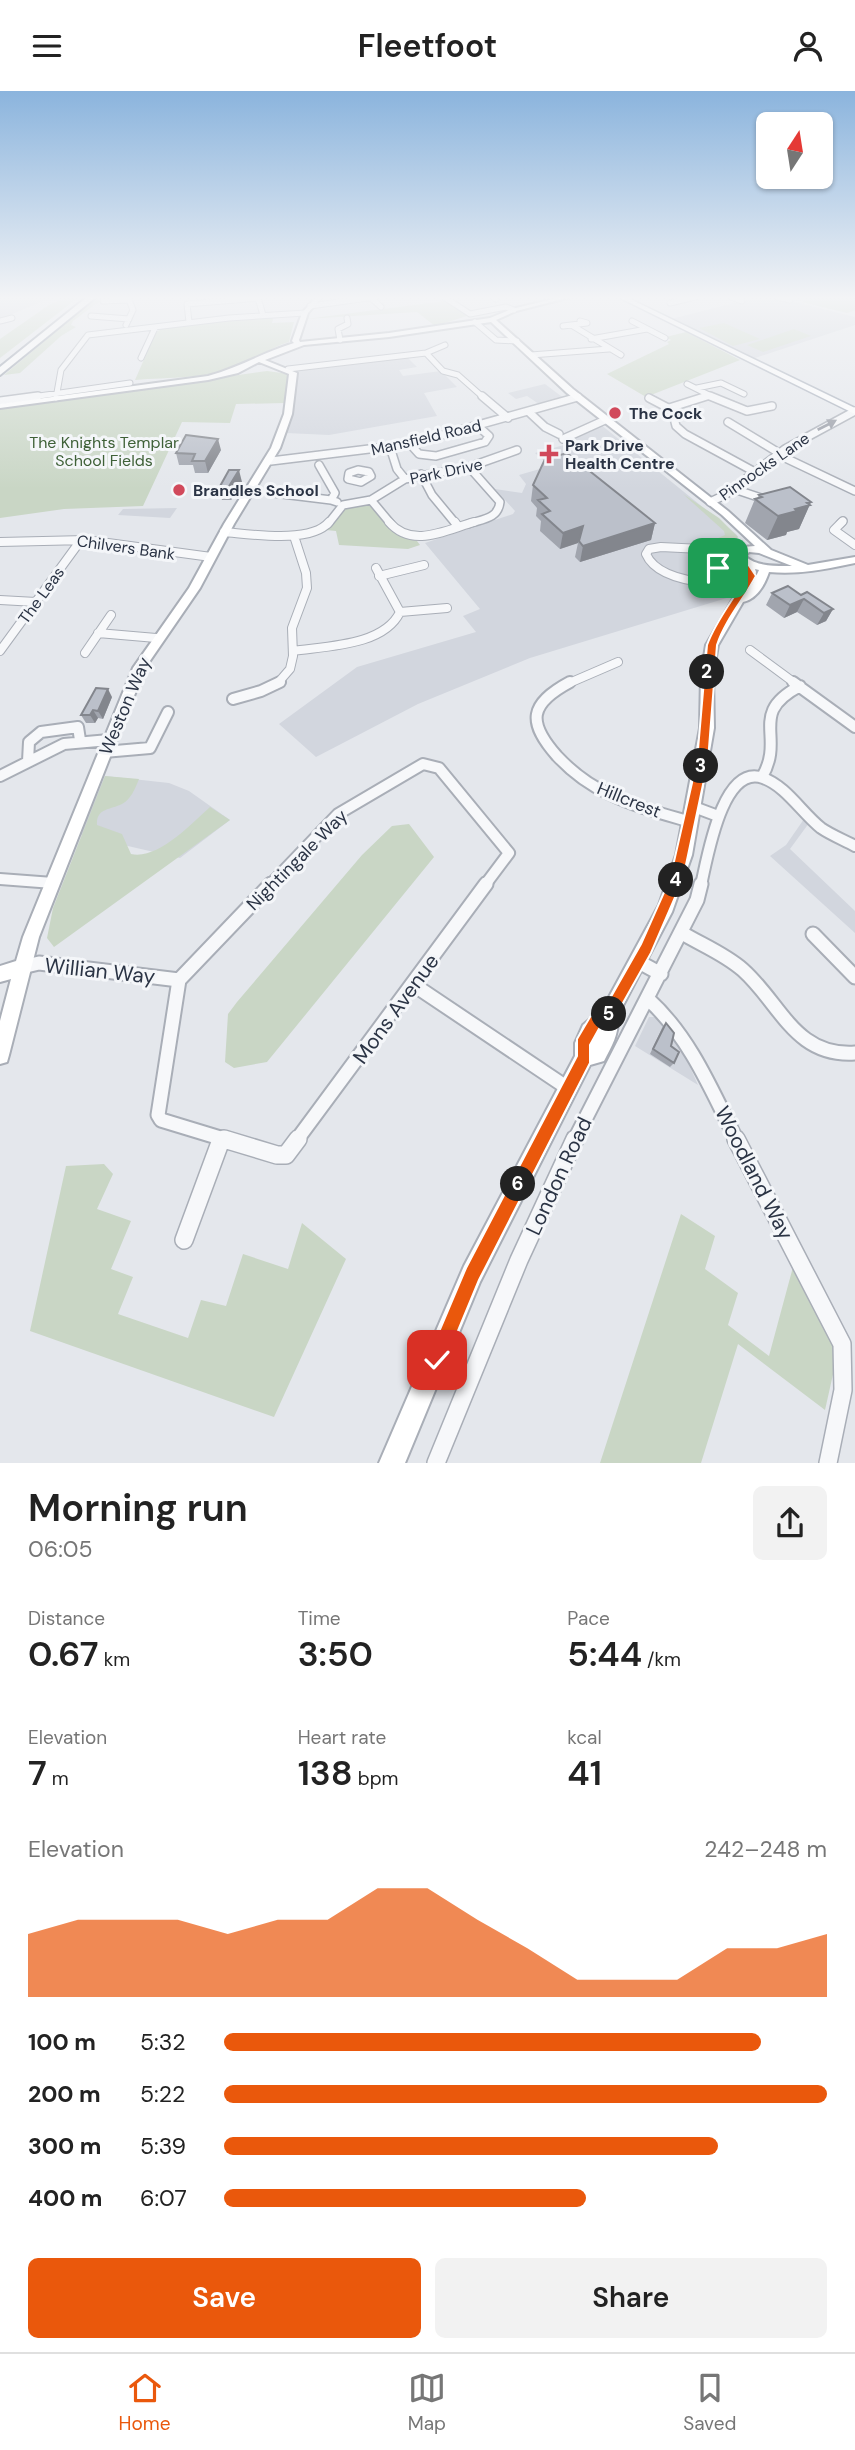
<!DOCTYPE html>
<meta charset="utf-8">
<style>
:root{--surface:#fff;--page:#f2f2f2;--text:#222;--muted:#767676;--line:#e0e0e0;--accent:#ea580c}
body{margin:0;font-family:"DM Sans",sans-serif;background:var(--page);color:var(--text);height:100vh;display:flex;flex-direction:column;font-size:26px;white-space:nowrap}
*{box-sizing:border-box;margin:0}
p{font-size:23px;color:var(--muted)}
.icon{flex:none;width:38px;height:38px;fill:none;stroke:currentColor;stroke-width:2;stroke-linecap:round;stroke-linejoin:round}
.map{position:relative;height:1372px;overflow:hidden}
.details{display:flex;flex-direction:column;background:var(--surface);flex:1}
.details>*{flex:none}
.needle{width:46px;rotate:12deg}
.tools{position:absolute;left:756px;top:21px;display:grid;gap:14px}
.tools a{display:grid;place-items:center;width:77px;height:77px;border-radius:10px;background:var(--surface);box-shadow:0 2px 5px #0004;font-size:35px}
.pin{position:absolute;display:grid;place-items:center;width:60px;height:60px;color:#fff;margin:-30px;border-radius:14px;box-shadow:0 4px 10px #0006}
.km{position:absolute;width:35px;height:35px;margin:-18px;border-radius:50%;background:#222;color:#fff;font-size:19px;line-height:35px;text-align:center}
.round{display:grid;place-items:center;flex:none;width:74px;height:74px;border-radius:10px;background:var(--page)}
.head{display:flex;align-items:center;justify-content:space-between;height:119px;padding:0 28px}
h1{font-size:38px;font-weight:600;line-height:52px}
.metrics{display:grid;grid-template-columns:repeat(3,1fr);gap:10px;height:119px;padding:7px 28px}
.metrics div{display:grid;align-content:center}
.metrics b{font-size:35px;font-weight:600}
.metrics small{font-size:19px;font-weight:400}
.metrics p{font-size:19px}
.chart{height:196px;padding:14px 28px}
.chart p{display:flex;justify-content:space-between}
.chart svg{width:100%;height:126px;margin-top:7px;fill:var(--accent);opacity:.7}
.button{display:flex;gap:14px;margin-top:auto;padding:14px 28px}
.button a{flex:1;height:80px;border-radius:10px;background:var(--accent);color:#fff;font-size:28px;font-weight:600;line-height:80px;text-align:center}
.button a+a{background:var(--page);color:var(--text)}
ul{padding:0 28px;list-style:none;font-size:23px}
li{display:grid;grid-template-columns:112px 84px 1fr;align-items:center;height:52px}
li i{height:18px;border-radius:9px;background:var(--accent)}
header{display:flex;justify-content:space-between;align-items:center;height:91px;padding:0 28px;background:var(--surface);font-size:32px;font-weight:600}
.menu{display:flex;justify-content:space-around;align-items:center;height:98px;border-top:2px solid var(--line);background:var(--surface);font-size:19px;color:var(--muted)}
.menu a{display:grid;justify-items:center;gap:4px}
.menu .selected{color:var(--accent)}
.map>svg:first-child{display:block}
</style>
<header><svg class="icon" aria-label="menu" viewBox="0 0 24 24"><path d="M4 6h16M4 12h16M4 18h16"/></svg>Fleetfoot<svg class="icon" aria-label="person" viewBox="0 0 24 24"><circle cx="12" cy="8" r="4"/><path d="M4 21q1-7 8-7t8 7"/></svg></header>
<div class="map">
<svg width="855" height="1372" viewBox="0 0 855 1372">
<rect width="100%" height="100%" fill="#e4e7ec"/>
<path fill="#d2d6de" d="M0,206H53L0,228Z
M758,206H775L855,226V234L752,268L671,228Z
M406,265L417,276L399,279L403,285L441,280L457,296L424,302L437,325L329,344L286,342L292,322L296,279Z
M545,293L565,308L542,315L527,305L516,308L508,302Z
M600,333L736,443L738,446L724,459L731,476L742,488L730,506L530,567L418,613L316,666L279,633L357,576L476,541L463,525L480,518L425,452L513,423L515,420L495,398L522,402L526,393L519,384L550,375L535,362L564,354L567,350Z
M177,417L170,427L118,424L123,418Z
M105,685L169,692L189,700L230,729L180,767L80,744Z
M804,728L809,732L790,758L855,820V842L770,765L786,754Z
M649,926H658L682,958L698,994L635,955Z"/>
<path fill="#c9d6c5" d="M67,206H79L0,267V248L49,214Z
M97,206H105L73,230L71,234L76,236L61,245L20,282L4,284Z
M815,206H855V219L847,222L802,211Z
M445,210L470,224L435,235L417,221L306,228Z
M274,225L272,232L294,231L289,251C271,256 257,268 240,275C209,288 168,286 135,289L156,241L163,237Z
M724,232L760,248L733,255L699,237Z
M794,238L811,245L763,261L747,254Z
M686,241L740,269L646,306L607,283L669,253L667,251L671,249L666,246Z
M267,280L289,283L285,312L236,313L230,332L182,331L143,415L64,418L0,427V318Z
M683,403L719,427L738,446L724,459L702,454L725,444L724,440Z
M361,411C383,417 384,442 417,450L420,454L408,458L339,454L336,440L326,439L346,416Z
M105,685L139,688C135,698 131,708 122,713C110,719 96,717 97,734L122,743L131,763C158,769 191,733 210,716L230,729L54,856L47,847L53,817Z
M409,733L434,766L267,971L234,977L225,971L228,923L237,911L362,764L392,735Z
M104,1073L113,1083L97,1118L131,1130L111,1178L133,1186L118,1223L188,1247L201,1209L226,1215L243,1163L288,1178L302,1132L346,1168L274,1326L30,1240L66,1075Z
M681,1123L715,1145L705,1178L738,1202L728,1234L769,1265L793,1176L832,1254L836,1270L825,1319L738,1253L701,1372H600Z"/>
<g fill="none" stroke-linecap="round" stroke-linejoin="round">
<g stroke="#a9aeb7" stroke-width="7">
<path id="street-far5" d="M444,206L470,223L506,216L514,219
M493,206L496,208
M731,206L742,210
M777,206L790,209
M371,207L381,216
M103,210L128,209
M670,212L695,206
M310,215L375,206
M91,225L129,228
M0,230L12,227
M632,230L665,247
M189,231L187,213L258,207L263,224
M475,231L496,249L517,250
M126,234L133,219L128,206
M563,235L587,232L580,230
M573,235L621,264
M591,248L647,238
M340,249L338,238L348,233L347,227
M426,262L445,254
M531,264L609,258
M141,267L155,237
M288,278L426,262L443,280L458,284L484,307
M687,293L709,304L701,307
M697,297L721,292L744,303
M709,304L714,307
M25,307L130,292
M56,307L61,279L88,244L229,227L305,222"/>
</g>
<g stroke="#a9aeb7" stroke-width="10">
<path id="street-far4" d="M482,305L508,327
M710,305L747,320L772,315
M649,307L672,319L676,335L685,343L753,380
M0,310L38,305
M669,317L707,305
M530,322L545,336L559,343
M728,331L779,362
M563,348L605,329
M410,353L419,363L436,365L485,351L489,345L478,335
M390,356L397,378L405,388
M777,363L855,400
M271,370L410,353L578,306
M319,374L335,402L331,409L337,411
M358,379L369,381L371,385L361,391L348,388L349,382Z
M421,383L432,404L456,433
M734,398L770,410
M274,402L331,409
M371,409L391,433
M710,411L725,404L785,358L855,320
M328,433L343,414L371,409L405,388L469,376L517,359
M468,433C483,428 498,428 500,411L469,376
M840,433L843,430"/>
</g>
<g stroke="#a9aeb7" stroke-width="10">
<path id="street-far3" d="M389,431C412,458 446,439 474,431
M455,431L457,434
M842,431L834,439L855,454
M224,441C250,443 311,453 329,431
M0,451L86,449L211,466
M742,460L661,456L649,458L646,463C655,484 688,490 709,492L723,471L743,472
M379,485L424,474
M0,509L36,511
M400,521L447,517
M98,542L156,547
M750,559L796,593
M0,560L81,449
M293,560C326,555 384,555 400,521L376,477
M85,562L111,524
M277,593L290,578L293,565L292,537L307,497L306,482L294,445
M567,593L618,571"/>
</g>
<g stroke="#a9aeb7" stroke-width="14">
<path id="street-far2" d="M570,591C529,613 527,631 557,665C572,681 589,694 609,703C635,716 663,723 691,731
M793,591L855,636
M233,608L261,600L280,591
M104,661L150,657L168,621
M28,670L29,651L41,641L78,636L80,649
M0,685L64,653L109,649
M762,686C786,645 747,623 800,595
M694,716L718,725
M0,788L53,792
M270,794L338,723L423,673L439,677L509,762L485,794
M701,794C707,769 722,672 763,687C786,695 802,722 821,737C831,744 844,749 855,755"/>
</g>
<g stroke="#a9aeb7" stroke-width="17">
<path id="street-far1" d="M682,842C702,854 725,863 743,879C781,913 795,966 855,962
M813,843L855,886
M639,871L661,883
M22,876L39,872L179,889
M414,894L569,998
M648,908C690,946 712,1000 737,1050
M230,1050L161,1029L158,1024L179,889L271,793
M296,1050L486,793
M574,1050L697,809L701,793"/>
</g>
<g stroke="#a9aeb7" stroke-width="20">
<path id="street" d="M224,1048L277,1064H286L298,1048
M736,1048L842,1253L843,1299L828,1372
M184,1149L221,1049
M437,1269L468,1292
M436,1372L519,1169L575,1048"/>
</g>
<g stroke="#a9aeb7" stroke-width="4">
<path id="secondary" d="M316,206H322L308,222L299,249L300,251L389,242L490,227L512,218L561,206H571L516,220L496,229L573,298L728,420L771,459L808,474L855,466V472C827,478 798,484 769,481C765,493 757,508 743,511L718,554L713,584L714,637L692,764L672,821L618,924C619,943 613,953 604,970L590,974L480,1191L405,1372H379L464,1175L575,965V952L583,934L603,917L659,814L676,764L700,637L701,584L706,554L744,489L746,481L734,465L743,456L755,455L722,424L567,302L491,231L389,246L304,254L265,269L297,282L292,323L280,357L234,433L200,497L145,577L39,846L9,964L7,971L0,973V930L11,888L0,891V875L16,870L23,846L133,577L189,497L224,433L271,357L284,323L289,283L259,271L238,282L208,289L0,317V313L208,285C238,277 264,261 294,252L292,250L302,222ZM749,461L759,462L792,475C776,475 757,476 745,465ZM755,478L759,479L752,494L756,481Z"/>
</g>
<g stroke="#a3abb8" stroke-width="3">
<path id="primary" d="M618,206H626L855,317V323Z"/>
</g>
<g stroke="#8b94a3" stroke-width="4">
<path id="highway" d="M87,206H96L0,284V276Z"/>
</g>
<use href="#street-far5" stroke="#f7f8fa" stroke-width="5"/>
<use href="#street-far4" stroke="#f7f8fa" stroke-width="7"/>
<use href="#street-far3" stroke="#f7f8fa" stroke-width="8"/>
<use href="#street-far2" stroke="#f7f8fa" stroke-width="10"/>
<use href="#street-far1" stroke="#f7f8fa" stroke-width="13"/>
<use href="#street" stroke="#f7f8fa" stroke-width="17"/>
<use href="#secondary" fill="#fff" fill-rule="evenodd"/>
<use href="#primary" fill="#fff" fill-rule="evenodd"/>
<use href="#highway" fill="#fff" fill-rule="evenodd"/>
</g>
<path fill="#a1a5ae" d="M221,359L208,382H195L193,374H179L176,362Z
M242,391L231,409H222L219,397Z
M533,394L655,432L651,449L580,471L575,466L578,452L560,458L540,440L541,430L536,425L537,417L531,410Z
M759,404L811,411L799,438L787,441L786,444L767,449L745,432L755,408H757Z
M772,502L801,504L833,518L826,530L817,534L797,521L784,527L766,514Z
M112,606L103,628L98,627L95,632H86L81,624Z
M666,932L674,972L670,976L650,963L662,937Z"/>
<path fill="#83868d" d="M218,348L221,359L208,382L205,370Z
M239,379L242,391L231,409L228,397Z
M811,411L799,438L787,441L786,444L767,449L778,425Z
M655,432L651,449L580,471L583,455Z
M583,435L578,452L560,458L563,442Z
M804,508L797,521L784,527L790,514Z
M833,518L826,530L817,534L824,522Z
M108,598L112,606L103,628L98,620Z
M93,619L98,627L95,632L90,624Z"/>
<path fill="#bbc0ca" stroke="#83868d" stroke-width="2" d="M186,344L218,348L205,370H192L195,363L176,362Z
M567,362L655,432L583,455L579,450L583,435L563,442L542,423L550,420L538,409L547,407L533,394L545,368Z
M229,379H239L228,397H219Z
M790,396L811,411L807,412L810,414L795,418L797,420L778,425L755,408L762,406L759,404Z
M788,495L801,504L807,501L833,518L824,522L804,508L790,514L772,502Z
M96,597L108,598L98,620L93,619L90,624H81Z
M666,932L674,942L671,955L679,961L674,972L653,958Z"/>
<defs><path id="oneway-solid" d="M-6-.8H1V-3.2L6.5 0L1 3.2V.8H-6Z" transform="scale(1.75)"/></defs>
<use fill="#9196a0" href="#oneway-solid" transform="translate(827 334) rotate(-27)"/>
<linearGradient id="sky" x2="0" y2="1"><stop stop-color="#8bb4dd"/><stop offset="0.52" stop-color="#f3f4f6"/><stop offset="1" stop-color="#f3f4f6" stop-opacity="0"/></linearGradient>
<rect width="855" height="398" fill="url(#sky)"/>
<path fill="#ea580c" stroke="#fff" stroke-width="2" d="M720,469L746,470L756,485C744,508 725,529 717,554L708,670L683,788L651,862L614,928L600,936L590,954V972L479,1189L443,1276L437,1279L430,1276L427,1269L466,1177L577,965V948L590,926L604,918L641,853L670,788L697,670L707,554C716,529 734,508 747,485L740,474H726L721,479H715Z"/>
<g fill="#d1495b" stroke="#f4f6f9" stroke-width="2.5">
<circle cx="615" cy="322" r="7"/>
<path d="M545.5 352.5h7v7h7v7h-7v7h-7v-7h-7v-7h7z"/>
<circle cx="179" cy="399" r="7"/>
</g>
<g text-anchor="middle" stroke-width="6" stroke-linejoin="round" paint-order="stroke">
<g font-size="16" font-weight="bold" fill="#2b3445" stroke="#f4f6f9" text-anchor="start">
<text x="629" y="328">The Cock</text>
<text x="565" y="360">Park Drive<tspan x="565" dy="18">Health Centre</tspan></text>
<text x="193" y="405">Brandles School</text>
</g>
<g font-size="16" fill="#2b3445" stroke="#f4f6f9">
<text transform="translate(426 346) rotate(-13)" y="6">Mansfield Road</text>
<text transform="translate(764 375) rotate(-35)" y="6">Pinnocks Lane</text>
<text transform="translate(446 380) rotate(-12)" y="6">Park Drive</text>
<text transform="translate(126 456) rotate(8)" y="6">Chilvers Bank</text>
<text transform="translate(41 504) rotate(-54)" y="6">The Leas</text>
</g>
<g font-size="16" fill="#3f6138" stroke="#f4f6f9">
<text x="104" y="357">The Knights Templar<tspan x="104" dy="18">School Fields</tspan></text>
</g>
<g font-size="18" fill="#2b3445" stroke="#f4f6f9">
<text transform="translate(125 615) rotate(-67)" y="6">Weston Way</text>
<text transform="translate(629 709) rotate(22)" y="6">Hillcrest</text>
<text transform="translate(297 769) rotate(-45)" y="6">Nightingale Way</text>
</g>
<g font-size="21" fill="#2b3445" stroke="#f4f6f9">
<text transform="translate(100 880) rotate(6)" y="7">Willian Way</text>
<text transform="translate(396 918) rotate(-54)" y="7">Mons Avenue</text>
<text transform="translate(754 1082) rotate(63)" y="7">Woodland Way</text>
<text transform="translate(559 1085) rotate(-65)" y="7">London Road</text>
</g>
</g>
</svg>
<div class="tools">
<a><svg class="needle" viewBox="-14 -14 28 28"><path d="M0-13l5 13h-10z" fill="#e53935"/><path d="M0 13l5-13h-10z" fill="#767676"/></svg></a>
</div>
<div class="pin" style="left:718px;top:477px;background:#1e9e55"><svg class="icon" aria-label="arrive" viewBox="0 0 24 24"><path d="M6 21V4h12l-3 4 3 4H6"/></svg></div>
<div class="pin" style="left:437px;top:1269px;background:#d93025"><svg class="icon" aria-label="check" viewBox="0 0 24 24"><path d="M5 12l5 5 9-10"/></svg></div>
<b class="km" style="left:707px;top:581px">2</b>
<b class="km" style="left:701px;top:675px">3</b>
<b class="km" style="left:676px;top:789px">4</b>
<b class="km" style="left:609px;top:923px">5</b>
<b class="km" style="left:518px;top:1093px">6</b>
</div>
<section class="details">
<div class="head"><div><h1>Morning run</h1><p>06:05</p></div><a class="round"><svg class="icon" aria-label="share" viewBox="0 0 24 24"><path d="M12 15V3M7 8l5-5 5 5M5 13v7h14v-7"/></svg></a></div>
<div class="metrics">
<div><p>Distance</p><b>0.67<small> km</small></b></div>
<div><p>Time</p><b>3:50</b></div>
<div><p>Pace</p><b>5:44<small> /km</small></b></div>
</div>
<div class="metrics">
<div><p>Elevation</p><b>7<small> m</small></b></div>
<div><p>Heart rate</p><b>138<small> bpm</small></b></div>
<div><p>kcal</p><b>41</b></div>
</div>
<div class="chart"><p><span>Elevation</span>242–248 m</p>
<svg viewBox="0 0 160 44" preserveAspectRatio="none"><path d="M0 44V22L10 17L20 17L30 17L40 22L50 17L60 17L70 6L80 6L90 17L100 27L110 38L120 38L130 38L140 27L150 27L160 22V44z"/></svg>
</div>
<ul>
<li><b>100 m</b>5:32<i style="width:89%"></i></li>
<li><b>200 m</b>5:22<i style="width:100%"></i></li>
<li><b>300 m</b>5:39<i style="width:82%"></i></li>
<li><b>400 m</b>6:07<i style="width:60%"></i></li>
</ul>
<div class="button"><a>Save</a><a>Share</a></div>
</section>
<nav class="menu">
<a class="selected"><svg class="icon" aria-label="home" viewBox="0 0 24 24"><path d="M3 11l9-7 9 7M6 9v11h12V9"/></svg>Home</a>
<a><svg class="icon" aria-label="map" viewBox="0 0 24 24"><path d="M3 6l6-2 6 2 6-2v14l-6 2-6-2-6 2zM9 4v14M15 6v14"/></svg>Map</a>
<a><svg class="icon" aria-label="saved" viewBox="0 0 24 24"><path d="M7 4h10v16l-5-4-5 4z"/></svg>Saved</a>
</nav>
